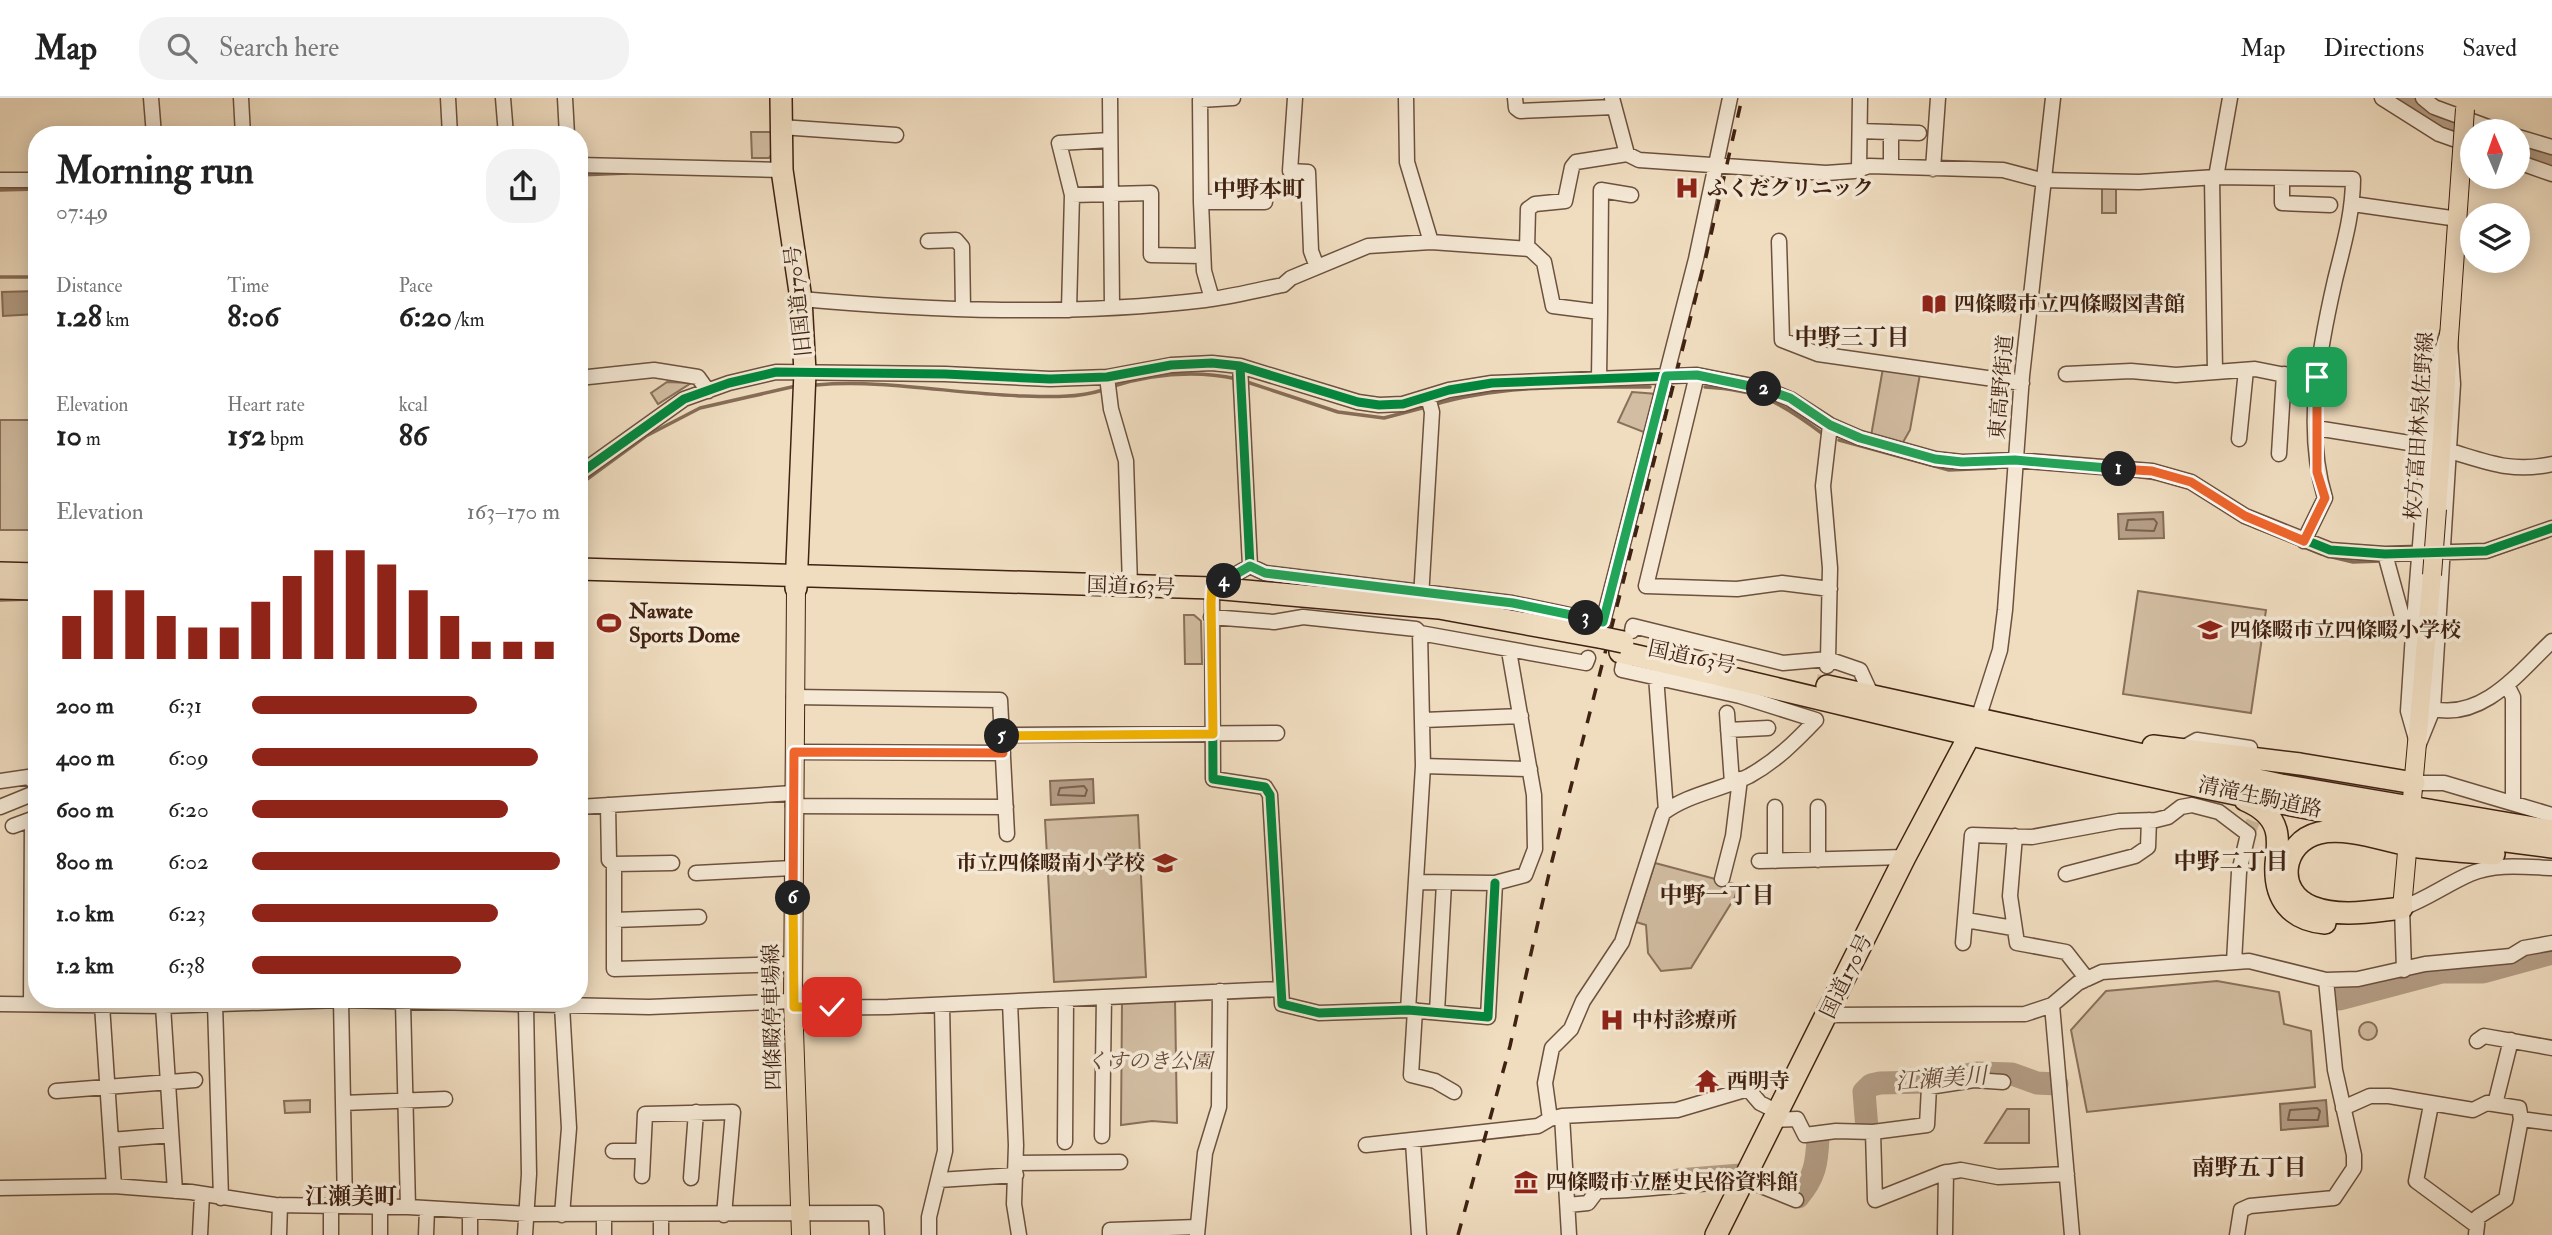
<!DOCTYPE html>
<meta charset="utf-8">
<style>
:root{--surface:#fff;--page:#f2f2f2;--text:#222;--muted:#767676;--line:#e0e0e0;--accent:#8f2418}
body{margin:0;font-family:"IM FELL Double Pica","Noto Serif JP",serif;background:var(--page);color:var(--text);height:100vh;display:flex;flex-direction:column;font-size:26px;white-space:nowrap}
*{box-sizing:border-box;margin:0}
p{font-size:23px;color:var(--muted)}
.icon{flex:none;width:38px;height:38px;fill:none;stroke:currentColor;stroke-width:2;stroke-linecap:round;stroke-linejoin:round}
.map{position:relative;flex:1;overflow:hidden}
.sheet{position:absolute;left:28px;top:28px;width:560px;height:882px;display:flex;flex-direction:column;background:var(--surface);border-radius:28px;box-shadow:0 4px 18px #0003}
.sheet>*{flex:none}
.needle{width:46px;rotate:358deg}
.tools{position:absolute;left:2460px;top:21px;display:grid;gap:14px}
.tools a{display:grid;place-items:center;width:70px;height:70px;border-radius:50%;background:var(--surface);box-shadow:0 4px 18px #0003;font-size:35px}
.pin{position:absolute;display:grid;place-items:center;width:60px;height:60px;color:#fff;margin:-30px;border-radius:14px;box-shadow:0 4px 10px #0006}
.km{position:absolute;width:35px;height:35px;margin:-18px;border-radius:50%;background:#222;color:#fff;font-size:19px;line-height:35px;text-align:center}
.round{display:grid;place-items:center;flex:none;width:74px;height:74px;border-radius:28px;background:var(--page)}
.summary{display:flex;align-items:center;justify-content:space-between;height:119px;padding:0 28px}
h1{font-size:38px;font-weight:800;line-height:52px}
.figures{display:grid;grid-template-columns:repeat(3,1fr);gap:10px;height:119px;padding:7px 28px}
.figures div{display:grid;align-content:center}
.figures b{font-size:30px;font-weight:800}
.figures small{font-size:19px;font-weight:400}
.figures p{font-size:19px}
.chart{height:196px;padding:14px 28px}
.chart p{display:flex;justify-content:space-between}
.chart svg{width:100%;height:126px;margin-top:7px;stroke:var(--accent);stroke-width:6}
ul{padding:0 28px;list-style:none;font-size:23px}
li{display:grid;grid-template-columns:112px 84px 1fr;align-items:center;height:52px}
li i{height:18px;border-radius:9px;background:var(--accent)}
header{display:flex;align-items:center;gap:42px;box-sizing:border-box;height:98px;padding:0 35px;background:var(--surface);border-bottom:2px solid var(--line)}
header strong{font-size:33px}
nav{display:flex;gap:38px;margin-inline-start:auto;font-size:24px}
.search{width:490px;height:63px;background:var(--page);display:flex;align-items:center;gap:18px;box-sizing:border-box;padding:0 24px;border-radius:28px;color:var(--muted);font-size:26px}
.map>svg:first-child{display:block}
</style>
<header>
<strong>Map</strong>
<div class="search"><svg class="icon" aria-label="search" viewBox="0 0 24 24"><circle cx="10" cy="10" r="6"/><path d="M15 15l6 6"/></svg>Search here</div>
<nav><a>Map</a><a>Directions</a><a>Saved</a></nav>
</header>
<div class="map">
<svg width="2552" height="1137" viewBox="0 0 2552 1137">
<rect width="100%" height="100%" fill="#f0ddc0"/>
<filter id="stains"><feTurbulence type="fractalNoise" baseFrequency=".00286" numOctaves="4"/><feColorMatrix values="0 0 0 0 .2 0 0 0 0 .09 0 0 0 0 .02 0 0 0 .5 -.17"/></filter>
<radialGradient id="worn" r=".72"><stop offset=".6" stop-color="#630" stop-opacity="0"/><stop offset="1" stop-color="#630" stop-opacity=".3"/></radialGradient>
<path fill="#d2bda2" stroke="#89705a" stroke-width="2" d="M751,34H773V54L769,60H752Z
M2102,89H2116V115H2102Z
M1883,270L1920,276L1910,332L1902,346L1871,338Z
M667,284L691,285L658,306L651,295Z
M1632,294L1657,296L1646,335L1618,324Z
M0,322H37V432H0Z
M2138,493L2266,512L2251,615L2123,596Z
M1184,517H1194L1201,523L1202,566H1185Z
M1138,717L1146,879L1054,884L1045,722Z
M1655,765L1738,787L1735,799L1691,870L1661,873L1648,855L1646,827L1636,824Z
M2217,883L2279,894L2284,926L2311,933L2315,989L2087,1014L2071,932L2106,893Z
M1175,901L1177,1025L1152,1023L1121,1027L1122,903Z
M2359 933a9 9 0 1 1 18 0a9 9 0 1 1-18 0Z
M310,1002V1014L285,1015L284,1003Z
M2007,1011H2029V1045H1985Z"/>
<path fill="#b49d85" stroke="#866c57" stroke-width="2" d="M37,193V216L3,218L2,194Z
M2163,414L2164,440L2119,441L2118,416Z
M1093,681L1094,705L1051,707L1050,683Z
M2326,1002L2328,1028L2281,1032L2280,1006Z"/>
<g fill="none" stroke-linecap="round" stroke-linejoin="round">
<path stroke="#7a604c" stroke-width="2" d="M2154,421L2157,425L2154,433L2126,432L2128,422Z
M1084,688L1087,692L1085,698L1058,697L1060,690Z
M2317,1010L2320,1013L2318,1022H2288L2290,1012Z"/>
<path stroke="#866c57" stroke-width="3.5" d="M579,77L628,75
M0,92L37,91
M0,179H37
M1244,283L1338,314L1384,320L1426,309
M816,287C885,281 954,296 1024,298C1051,299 1077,300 1103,292
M1110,289C1152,276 1195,272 1237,281
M1705,289C1760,292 1780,304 1823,336
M1433,307C1502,286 1579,289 1650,289
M1839,342L1949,372L1996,370
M2140,379L2157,381
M579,387L646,338L700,310L796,288
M2254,429L2321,456
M2332,459L2353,464L2382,463
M2488,459L2547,439
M0,502L31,501"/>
<path stroke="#b49d85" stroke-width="23" d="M2405,0L2414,7L2476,33
M2518,48L2552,60
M2340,901L2442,874H2483L2552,855
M1867,1031L1864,994L1871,987L1880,985L1926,984L1977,975L2012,976L2037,985L2057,986
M1678,1082L1741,1077
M1798,1099C1815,1079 1817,1065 1818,1039"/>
<path stroke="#cdb89d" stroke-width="14" stroke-dasharray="14 7" stroke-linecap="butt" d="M1818,612L1826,571
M2248,736L2280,655"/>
<g stroke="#6c513e" stroke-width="17">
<path id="minor" d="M151,0L154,37
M241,0L243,37
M448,0L450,37
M503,0L506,37
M565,0L567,37
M1110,0L1112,209
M1295,0L1290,73L1308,74L1311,153L1317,169
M1406,0L1407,64L1431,144
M1515,0L1516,10L1520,13L1614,9
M1612,0L1627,56L1639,62L1826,75L1854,73L1869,68L2003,72L2041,82L2139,84L2216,79
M2230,0L2216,79L2353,81C2353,116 2343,149 2335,182C2319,252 2304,330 2325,400L2304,443
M2382,0L2439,36L2473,48
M2423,0L2434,9L2499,33
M781,29L896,37
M1860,33L1919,35
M2518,39L2552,49
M2518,64L2552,76
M579,67L782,72
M1891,69V34
M1859,71L1860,0
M1933,71L1938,0
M2212,79L2215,274
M2282,80V105L2330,107
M0,82H37
M1072,97L1151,95V157L1202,158
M1201,104L1200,2L1233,0
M2353,106L2458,121
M928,143L956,142L962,149L963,211
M1779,143L1782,242L1818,256L2022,285
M1527,151L1528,111L1535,106L1565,103L1572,69L1576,64L1627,56
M801,201C935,213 1070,218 1205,202C1231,199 1257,192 1283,187L1291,180L1368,148L1431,144L1530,151L1544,164L1553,208L1600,214L1599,280
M1212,201L1204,173L1201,104H1265
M1069,212L1072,97L1059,45L1110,42
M1600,214L1601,92L1631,97
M2449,230L2453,286L2433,611L2418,648L2408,613L2413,536L2433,282Z
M1240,268L1250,468L1212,490L1213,681L1265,689L1270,697L1282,906L1319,915L1408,912L1488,919L1495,785
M2066,276L2131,273L2176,277L2255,271L2290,278L2318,273
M1697,277L1646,488L1737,491L1782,485L1830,491
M1107,279L1111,311L1126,363L1130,487
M579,280L654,272L698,279L708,293
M1830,327L1823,388L1830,470L1828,561L1860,572L1872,598
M2316,330L2428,348
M2239,341L2246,272
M2450,353C2487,364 2512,375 2552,366
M2279,356L2284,276
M579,376L684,301L729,285L776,274L945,276L1050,281L1107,279L1171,267L1212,265L1240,268L1358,304L1379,307L1403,306L1449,292L1492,285L1697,277L1763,290L1790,301L1830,327L1860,340L1935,361L1962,364L2015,362L2152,373L2191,384L2245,418L2330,452L2385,456L2486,453L2552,430
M2385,456L2402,518L2415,521
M1250,468L1265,475L1512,505L1603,524L1696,161L1730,0
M1421,500L1432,314L1428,299
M1211,519L1274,524L1303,519L1416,531L1420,535L1586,565L1588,560
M1632,533L1633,528L1783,565L1828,561L1827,568
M1623,567L1622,572L1740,598
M1656,578L1666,713
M2508,589L2513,599V704
M794,599L1000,602L1007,736
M2433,611C2484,622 2520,573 2552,543
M1727,615L1732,685
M1978,621L2000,552L2005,512L2022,278L2053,0
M1424,622L1521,618
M1728,632L1768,630
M1002,637L1277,635
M2181,651L2197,642L2250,650
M794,654L1003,655
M1423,668L1530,671
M0,683L28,679L37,686
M2414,685H2444L2552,717
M608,707L609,762L614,766
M793,708L1006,709
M0,709L37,694
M579,709L793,695
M1818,709V762
M13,728L32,721L31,906
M2015,738L2010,798L2017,845L2066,854L2087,881
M1759,763L1905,759
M1775,763V709
M672,765L614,766V871L793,866
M696,775L793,770
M2066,776L2135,758L2148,749L2149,722
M1722,781L1733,738L1740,681
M1416,784L1495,785L1525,777L1535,751L1534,697L1509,553
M614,822L699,819
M1966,822L2013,830
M1963,845L1972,737L2032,739L2119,723L2156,722L2168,719L2181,709L2192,707L2219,714L2248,736L2239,774L2234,864
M2404,872L2402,810C2427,801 2447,786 2470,776C2496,765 2525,769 2552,770
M341,902L345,1107
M403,904L408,1109
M1010,904L1016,1047L1014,1106L1019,1137
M0,906L163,908L341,902L649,909L793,903
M215,906L221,1100
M102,907L114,1088
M2052,907L2072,1137
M163,908L175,1093
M794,910L888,909L1280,891
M1408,912L1423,668L1420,535
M1415,912L1411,977L1435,983L1454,994
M1437,914L1444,785
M1827,917L2025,916L2052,907L2078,885L2102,874L2249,863L2326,882L2358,881L2425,866L2511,858L2524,850L2552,845
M2477,943L2484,938L2552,950
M56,993L195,982
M343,1005L445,1001
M2495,1006L2511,942
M2431,1007L2416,1083L2477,1128
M2343,1010L2370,998H2389L2473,1012L2487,1005L2519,1010L2521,1021L2552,1025
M1562,1018L1677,1012L1748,991L1760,1005L1778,1014
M1774,1022L1797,1021L1805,1037L1836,1033L1873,1034L1927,1027L1929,989L1974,982L2003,984
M1873,1034L1875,1102L1943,1075L1961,1072L1998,1079L2067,1076
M1102,1038L1104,899
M111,1042L171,1037
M1065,1044L1066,901
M1413,1044L1419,1137
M1366,1047L1538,1028L1550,1021
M613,1053H643
M1016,1065L1120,1064
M642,1078L645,1016L733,1014L724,1117
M691,1080L696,1014
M1744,1081L1796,1102
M939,1082L1016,1077
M0,1090L114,1088L191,1094L275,1107L408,1109L527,1116L876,1115L877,1137
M1568,1107L1588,1105L1597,1093C1646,1093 1693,1084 1742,1084
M562,1117L569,1030L562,908
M604,1117V1137
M1945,1135L1946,1074
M2476,1136L2478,1119L2506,1101L2521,1021
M200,1137L202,1097
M279,1137L280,1107
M331,1137V1107
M380,1137V1108
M426,1137L427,1111
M470,1137V1114
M525,1137L529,1076L526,907
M661,1137V1118
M929,1137V1119L945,1053L942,907
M1110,1137V1132L1197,1129
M1197,1137L1205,1055L1219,1009L1220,893
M1569,1137L1562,1018L1550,1021L1545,985L1552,950L1571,931L1583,903L1622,844L1663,715C1688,696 1721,692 1749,678C1776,663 1795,644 1816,622L1740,598L1744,582
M2237,1137L2241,1112L2250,1108L2334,1100L2354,1070V1057L2335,972L2326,882"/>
</g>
<g stroke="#402212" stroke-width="20">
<path id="major" d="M2437,411L2461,68
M796,490L793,903L801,1137
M2412,701L2432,477
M2402,810L2407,754"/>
</g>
<g stroke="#402212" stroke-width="24">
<path id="highway" d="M781,0L782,72L801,201L805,274L796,490
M579,471L1212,490L1439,510L1604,540
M0,475L37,476
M0,490L37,491
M1620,554C1929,624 2237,710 2552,749
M1827,588L2281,687L2552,733
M2153,648L2300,666L2414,685
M2245,702C2259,708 2272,717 2276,732C2279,742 2277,756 2276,766C2274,800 2290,822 2325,825
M2402,810C2373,813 2340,820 2312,809C2274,794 2282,744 2319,735C2350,728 2389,745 2419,749C2444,752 2469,754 2494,756
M1716,1137L1905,759L1975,627"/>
</g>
<use href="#minor" stroke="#f5e9d6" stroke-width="14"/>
<use href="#major" stroke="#f0ddc0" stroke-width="18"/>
<use href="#highway" stroke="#f0ddc0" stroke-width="21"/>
<path stroke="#402212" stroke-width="3.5" stroke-dasharray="12 12" stroke-linecap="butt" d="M1458,1137L1510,948L1551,767L1705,163L1742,0"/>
<g stroke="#402212" stroke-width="20" stroke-linecap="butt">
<path id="major-bridge" d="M2461,68L2465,11
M2432,477L2437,411"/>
</g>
<g stroke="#402212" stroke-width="24" stroke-linecap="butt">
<path id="highway-bridge" d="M1604,540L1623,544"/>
</g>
<use href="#major-bridge" stroke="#f0ddc0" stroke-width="18"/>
<use href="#highway-bridge" stroke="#f0ddc0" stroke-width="21"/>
<g stroke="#f5e9d6" stroke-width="13">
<path id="cycleway" d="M1240,268L1250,468L1212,490L1213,681L1265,689L1270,697L1282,906L1319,915L1408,912L1488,919L1495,785
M579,376L684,301L729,285L776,274L945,276L1050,281L1107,279L1171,267L1212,265L1240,268L1358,304L1379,307L1403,306L1449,292L1492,285L1697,277L1763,290L1790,301L1830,327L1860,340L1935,361L1962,364L2015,362L2152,373L2191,384L2245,418L2330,452L2385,456L2486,453L2552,430"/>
</g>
<use href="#cycleway" stroke="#00873e" stroke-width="9"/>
</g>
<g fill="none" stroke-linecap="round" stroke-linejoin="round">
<g stroke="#fff" stroke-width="14">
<path id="split-1" d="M2119,371L2152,373L2191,384L2245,418L2304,443L2325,400L2317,374V279"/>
</g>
<g stroke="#fff" stroke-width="14">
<path id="split-2" d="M1764,291L1790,300L1830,327L1860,340L1935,361L1962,364L2015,362L2119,371"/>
</g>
<g stroke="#fff" stroke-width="14">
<path id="split-3" d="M1586,520L1603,524L1666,278L1697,277L1764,291"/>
</g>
<g stroke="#fff" stroke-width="14">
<path id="split-4" d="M1224,483L1250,468L1265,475L1513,505L1586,520"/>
</g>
<g stroke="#fff" stroke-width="14">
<path id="split-5" d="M1002,638L1213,636L1211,504L1212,490L1224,483"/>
</g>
<g stroke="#fff" stroke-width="14">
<path id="split-6" d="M793,800L794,654L1003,655L1002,638"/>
</g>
<g stroke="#fff" stroke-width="14">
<path id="split-7" d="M793,800L794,909H832"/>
</g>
<use href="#split-1" stroke="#f0652b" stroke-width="9"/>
<use href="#split-2" stroke="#22a559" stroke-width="9"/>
<use href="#split-3" stroke="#22a559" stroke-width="9"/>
<use href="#split-4" stroke="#22a559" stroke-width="9"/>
<use href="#split-5" stroke="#f5b400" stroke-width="9"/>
<use href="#split-6" stroke="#f0652b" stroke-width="9"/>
<use href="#split-7" stroke="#f5b400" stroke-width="9"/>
</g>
<defs>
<g id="hospital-bare" transform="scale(1.89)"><path d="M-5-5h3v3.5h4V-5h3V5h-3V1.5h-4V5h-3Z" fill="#8f2418" stroke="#f5e9d6" stroke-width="2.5" paint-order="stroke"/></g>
<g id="library-bare" transform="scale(1.89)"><path d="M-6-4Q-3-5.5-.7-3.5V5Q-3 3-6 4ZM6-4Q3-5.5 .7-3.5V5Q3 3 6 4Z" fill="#8f2418" stroke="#f5e9d6" stroke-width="2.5" paint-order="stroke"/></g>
<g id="stadium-bare" transform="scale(1.89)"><path d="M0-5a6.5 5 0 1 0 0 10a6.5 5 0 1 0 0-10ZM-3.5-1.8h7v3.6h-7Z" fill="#8f2418" stroke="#f5e9d6" stroke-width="2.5" paint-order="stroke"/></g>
<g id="school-bare" transform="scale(1.89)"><path d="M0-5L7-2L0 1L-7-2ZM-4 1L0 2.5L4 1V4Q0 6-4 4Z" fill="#8f2418" stroke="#f5e9d6" stroke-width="2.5" paint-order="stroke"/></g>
<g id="temple-bare" transform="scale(1.89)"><path d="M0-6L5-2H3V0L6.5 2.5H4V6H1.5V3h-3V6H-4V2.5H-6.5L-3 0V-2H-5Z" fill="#8f2418" stroke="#f5e9d6" stroke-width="2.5" paint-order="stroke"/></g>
<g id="museum-bare" transform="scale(1.89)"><path d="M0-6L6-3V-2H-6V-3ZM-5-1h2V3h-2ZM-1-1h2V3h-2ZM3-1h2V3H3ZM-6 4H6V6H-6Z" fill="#8f2418" stroke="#f5e9d6" stroke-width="2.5" paint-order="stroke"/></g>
</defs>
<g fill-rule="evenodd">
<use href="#hospital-bare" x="1687" y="90"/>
<use href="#library-bare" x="1934" y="206"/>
<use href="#stadium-bare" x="609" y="525"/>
<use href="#school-bare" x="2210" y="532"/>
<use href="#school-bare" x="1165" y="765"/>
<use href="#hospital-bare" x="1612" y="922"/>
<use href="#temple-bare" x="1707" y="983"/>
<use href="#museum-bare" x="1526" y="1084"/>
</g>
<g text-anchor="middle" stroke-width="7" stroke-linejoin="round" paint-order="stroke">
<g font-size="21" font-weight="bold" fill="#402212" stroke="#f5e9d6" text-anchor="start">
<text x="1707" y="97">ふくだクリニック</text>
<text x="1954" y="213">四條畷市立四條畷図書館</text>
<text x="629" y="520">Nawate<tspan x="629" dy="24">Sports Dome</tspan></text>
<text x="2230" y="539">四條畷市立四條畷小学校</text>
<text x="1145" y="772" text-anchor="end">市立四條畷南小学校</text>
<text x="1632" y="929">中村診療所</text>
<text x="1727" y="990">西明寺</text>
<text x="1546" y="1091">四條畷市立歴史民俗資料館</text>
</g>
<g font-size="21" fill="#402212" stroke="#f5e9d6">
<text transform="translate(798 203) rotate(-96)" y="7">旧国道170号</text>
<text transform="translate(2001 289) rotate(-85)" y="7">東高野街道</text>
<text transform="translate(2419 328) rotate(-86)" y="7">枚方富田林泉佐野線</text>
<text transform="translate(1131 488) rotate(2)" y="7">国道163号</text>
<text transform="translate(1692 559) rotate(12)" y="7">国道163号</text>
<text transform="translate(2260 699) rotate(12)" y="7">清滝生駒道路</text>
<text transform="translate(1846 878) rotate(-64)" y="7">国道170号</text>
<text transform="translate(772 919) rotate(-91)" y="7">四條畷停車場線</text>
</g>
<g font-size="21" font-style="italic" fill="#644936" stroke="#f5e9d6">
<text x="1149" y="970">くすのき公園</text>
</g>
<g font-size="23" font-weight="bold" fill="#402212" stroke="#f5e9d6">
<text x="1259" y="99">中野本町</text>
<text x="1852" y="247">中野三丁目</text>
<text x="2231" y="771">中野二丁目</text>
<text x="1717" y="805">中野一丁目</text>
<text x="2249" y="1077">南野五丁目</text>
<text x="351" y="1106">江瀬美町</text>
</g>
<g font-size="23" font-style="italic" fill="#634734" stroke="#f5e9d6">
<text transform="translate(1941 980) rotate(-4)" y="8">江瀬美川</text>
</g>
</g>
<rect width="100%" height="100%" filter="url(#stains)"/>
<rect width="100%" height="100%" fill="url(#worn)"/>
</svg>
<div class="tools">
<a><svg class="needle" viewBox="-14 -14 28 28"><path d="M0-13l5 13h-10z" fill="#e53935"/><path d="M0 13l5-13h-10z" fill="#767676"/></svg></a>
<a><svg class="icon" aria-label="layers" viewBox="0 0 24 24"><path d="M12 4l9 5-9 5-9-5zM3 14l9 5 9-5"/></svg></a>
</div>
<div class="pin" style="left:2317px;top:279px;background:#1e9e55"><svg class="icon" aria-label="arrive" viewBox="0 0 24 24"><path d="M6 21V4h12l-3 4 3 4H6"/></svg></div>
<div class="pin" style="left:832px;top:909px;background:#d93025"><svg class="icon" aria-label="check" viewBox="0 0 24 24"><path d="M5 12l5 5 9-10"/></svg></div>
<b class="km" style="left:2119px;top:371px">1</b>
<b class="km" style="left:1764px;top:291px">2</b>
<b class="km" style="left:1586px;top:520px">3</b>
<b class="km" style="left:1224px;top:483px">4</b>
<b class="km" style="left:1002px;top:638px">5</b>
<b class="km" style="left:793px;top:800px">6</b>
<section class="sheet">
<div class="summary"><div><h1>Morning run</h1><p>07:49</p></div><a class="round"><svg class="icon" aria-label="share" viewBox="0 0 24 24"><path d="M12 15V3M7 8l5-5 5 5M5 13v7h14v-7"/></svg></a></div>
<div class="figures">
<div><p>Distance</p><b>1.28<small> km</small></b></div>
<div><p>Time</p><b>8:06</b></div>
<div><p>Pace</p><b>6:20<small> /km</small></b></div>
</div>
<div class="figures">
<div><p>Elevation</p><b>10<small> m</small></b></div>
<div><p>Heart rate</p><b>152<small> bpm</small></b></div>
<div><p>kcal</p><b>86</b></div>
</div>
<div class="chart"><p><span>Elevation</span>163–170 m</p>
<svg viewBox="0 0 160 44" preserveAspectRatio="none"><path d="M5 44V29M15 44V20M25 44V20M35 44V29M45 44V33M55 44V33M65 44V24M75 44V15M85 44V6M95 44V6M105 44V11M115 44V20M125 44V29M135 44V38M145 44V38M155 44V38"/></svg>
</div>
<ul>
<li><b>200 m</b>6:31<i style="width:73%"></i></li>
<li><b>400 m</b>6:09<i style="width:93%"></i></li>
<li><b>600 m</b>6:20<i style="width:83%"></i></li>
<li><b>800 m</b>6:02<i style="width:100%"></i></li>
<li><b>1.0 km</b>6:23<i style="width:80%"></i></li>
<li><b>1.2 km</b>6:38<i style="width:68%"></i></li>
</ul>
</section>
</div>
